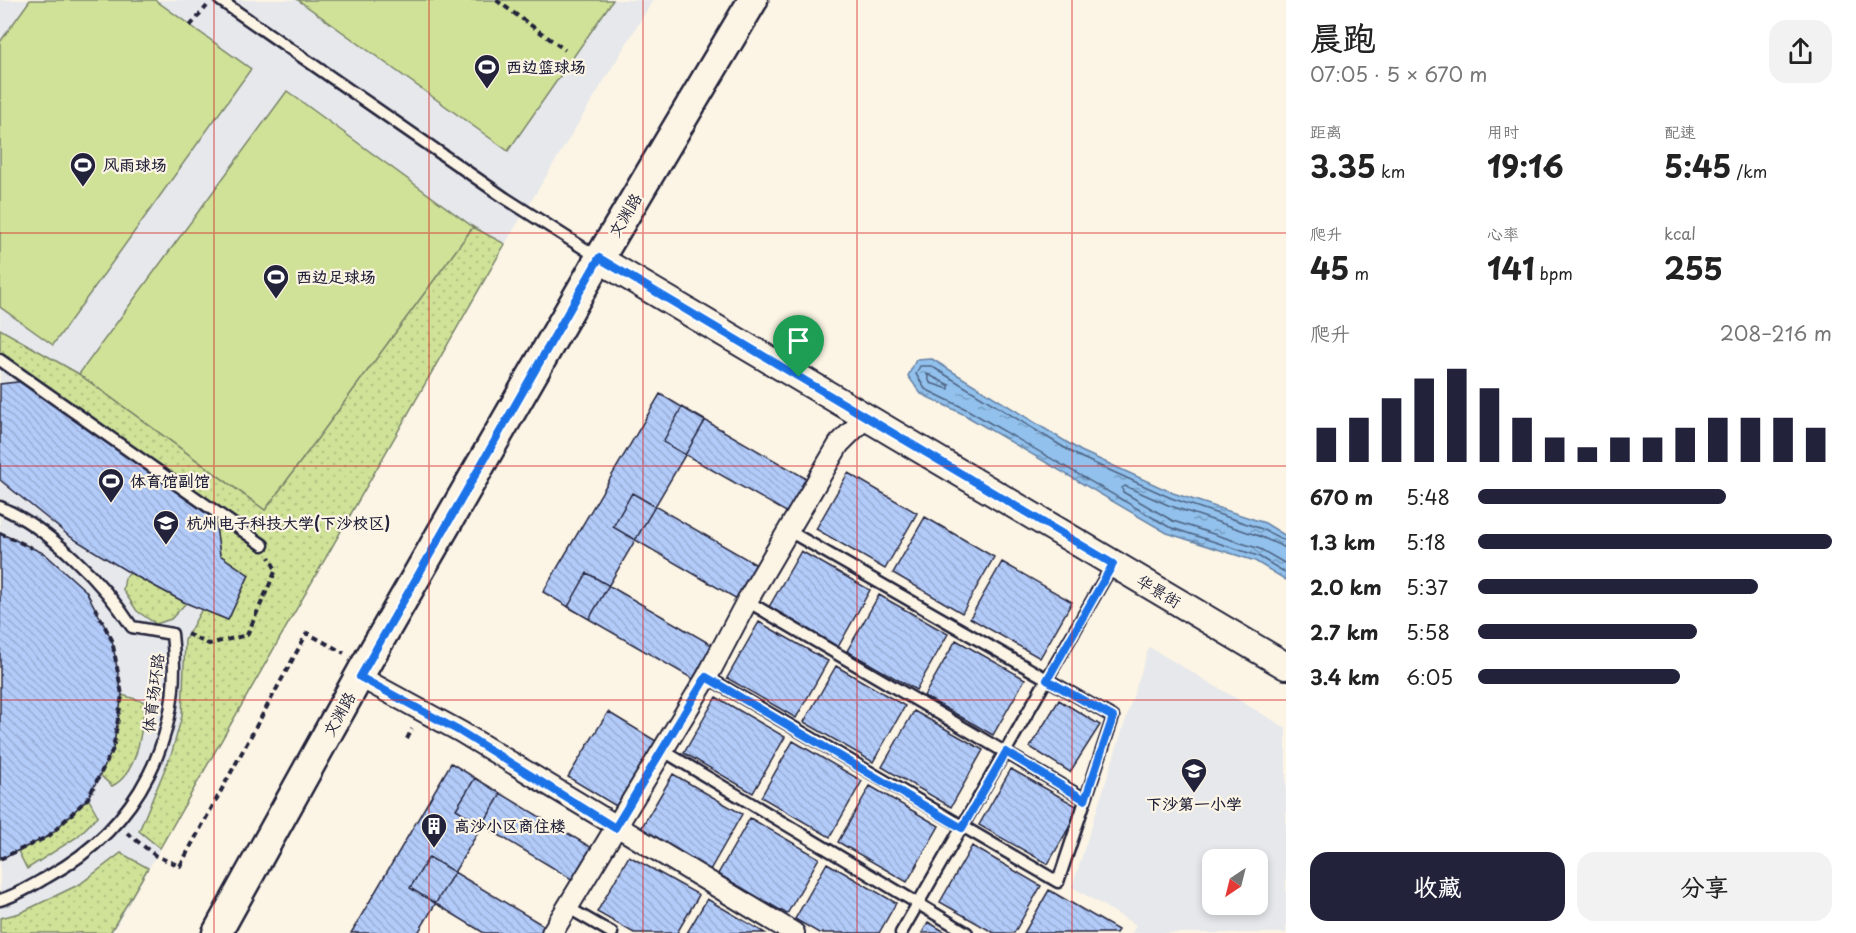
<!DOCTYPE html>
<html lang="zh">
<meta charset="utf-8">
<style>
:root{--surface:#fff;--page:#f2f2f2;--text:#222;--muted:#767676;--accent:#22223b}
body{margin:0;font-family:"Playpen Sans","LXGW WenKai TC",sans-serif;background:var(--page);color:var(--text);height:100vh;display:flex;flex-direction:column;font-size:22px;white-space:nowrap}
*{box-sizing:border-box;margin:0}
p{font-size:20px;color:var(--muted)}
.icon{flex:none;width:33px;height:33px;fill:none;stroke:currentColor;stroke-width:2;stroke-linecap:round;stroke-linejoin:round}
.map{position:relative;flex:1;overflow:hidden}
.drawer{display:flex;flex-direction:column;background:var(--surface);width:570px}
.drawer>*{flex:none}
.needle{width:39px;rotate:215deg}
.tools{position:absolute;left:1202px;top:849px;display:grid;gap:12px}
.tools a{display:grid;place-items:center;width:66px;height:66px;border-radius:12px;background:var(--surface);box-shadow:0 3px 9px #0003;font-size:30px}
.pin{position:absolute;display:grid;place-items:center;width:51px;height:51px;color:#fff;margin:-62px -26px;border-radius:50% 50% 50% 0;rotate:-45deg;box-shadow:0 0 6px #0007}
.pin .icon{rotate:45deg}
.round{display:grid;place-items:center;flex:none;width:63px;height:63px;border-radius:18px;background:var(--page)}
.headline{display:flex;align-items:center;justify-content:space-between;height:102px;padding:0 24px}
h1{font-size:33px;font-weight:700;line-height:45px}
.figures{display:grid;grid-template-columns:repeat(3,1fr);gap:9px;height:102px;padding:6px 24px}
.figures div{display:grid;align-content:center}
.figures b{font-size:30px;font-weight:700}
.figures small{font-size:16px;font-weight:400}
.figures p{font-size:16px}
.chart{height:168px;padding:12px 24px}
.chart p{display:flex;justify-content:space-between}
.chart svg{width:100%;height:108px;margin-top:6px;stroke:var(--accent);stroke-width:6}
.button{display:flex;gap:12px;margin-top:auto;padding:12px 24px}
.button a{flex:1;height:69px;border-radius:18px;background:var(--accent);color:#fff;font-size:24px;font-weight:700;line-height:69px;text-align:center}
.button a+a{background:var(--page);color:var(--text)}
ul{padding:0 24px;list-style:none;font-size:20px}
li{display:grid;grid-template-columns:96px 72px 1fr;align-items:center;height:45px}
li i{height:15px;border-radius:8px;background:var(--accent)}
main{display:flex;flex:1;min-height:0}
.map>svg:first-child{display:block}
</style>
<main>
<div class="map">
<svg width="1286" height="933" viewBox="0 0 1286 933">
<defs>
<pattern id="grass-dots" width="8" height="8" patternUnits="userSpaceOnUse" patternTransform="scale(1.5)"><rect width="8" height="8" fill="#cfe297"/><path d="M2 2h.1M6 6h.1" fill="none" stroke="#b1c283" stroke-width="1.8" stroke-linecap="round"/></pattern>
<pattern id="water-ripples" width="26" height="14" patternUnits="userSpaceOnUse" patternTransform="scale(1.5)"><rect width="26" height="14" fill="#91c1ec"/><path d="M2 4q2-2 4 0t4 0M15 11q2-2 4 0t4 0" fill="none" stroke="#769cc0"/></pattern>
<pattern id="building-back-hatch" width="6" height="6" patternUnits="userSpaceOnUse" patternTransform="scale(1.5)"><rect width="6" height="6" fill="#b2cbf9"/><path d="M-1 5l2 2M0 0l6 6M5-1l2 2" fill="none" stroke="#99aed6"/></pattern>
</defs>
<rect width="100%" height="100%" fill="#fcf5e5"/>
<filter id="ink" filterUnits="userSpaceOnUse"><feTurbulence type="fractalNoise" baseFrequency=".0167" numOctaves="2"/><feDisplacementMap in="SourceGraphic" scale="12" xChannelSelector="R" yChannelSelector="G"/><feConvolveMatrix kernelMatrix="1 2 1 2 8 2 1 2 1" color-interpolation-filters="sRGB"/></filter>
<g filter="url(#ink)">
<path fill="#e6e8eb" fill-rule="evenodd" d="M0,0H653L505,244L112,933H0Z
M1149,647L1286,728V933H1132L1136,925L1072,887ZM1212,860H1257V904H1212Z"/>
<path fill="url(#grass-dots)" stroke="#788269" stroke-width="1.5" d="M473,227L505,244L160,848L139,831L172,752L182,716L185,640L202,609L228,620L249,575L220,555L215,520L0,365V329L79,374L265,510Z
M130,573L186,603L171,619L156,624L137,611L123,590L125,578Z
M122,695L145,702C142,728 139,773 112,786L100,775L113,749Z
M88,798L98,816L77,837L27,869L18,851L49,836Z
M121,853L148,868L110,933H0V918L20,913L80,884Z"/>
<path fill="#cfe297" stroke="#788269" stroke-width="1.5" d="M30,0H155L251,69L53,345L0,307V42Z
M298,0H613L508,151Z
M287,91L473,227L265,510L79,374Z"/>
<path fill="url(#water-ripples)" stroke="#6581a5" stroke-width="1.5" d="M932,359L1081,451L1173,493L1265,523L1286,536V580L1255,561L1167,533L963,414L921,394L908,376L916,360Z"/>
<g fill="none" stroke-linecap="round" stroke-linejoin="round">
<path stroke="#4e6282" stroke-width="1.5" d="M927,374L949,385V389L930,383Z
M1286,541L1262,529L1171,498L1078,456L931,366H920L916,374L925,389L966,409L1169,527L1258,556L1286,573
M1286,548L1259,536L1168,505L1125,486L1122,488L1123,492L1173,521L1260,549L1286,564"/>
</g>
<path fill="url(#building-back-hatch)" stroke="#22223b" stroke-width="1.5" d="M26,381L215,520L220,555L249,575L228,620L186,603L130,573L69,536L0,480V384Z
M660,394L705,421L589,619L543,592Z
M682,407L807,479L788,513L663,442Z
M848,473L917,513L885,569L816,529Z
M632,493L757,565L737,599L613,527Z
M925,517L994,557L962,613L893,573Z
M0,533L45,554L86,591L112,640L122,695L113,749L88,798L49,836L0,859Z
M801,551L870,590L838,647L769,607Z
M1002,562L1072,602L1040,658L970,618Z
M587,573L712,645L693,679L568,607Z
M879,595L948,634L916,690L847,651Z
M759,622L828,661L796,718L727,678Z
M956,640L1025,679L993,735L924,696Z
M836,666L905,706L873,762L804,722Z
M716,697L785,737L753,793L684,753Z
M1059,700L1100,725L1070,772L1030,747Z
M914,711L983,750L951,807L882,767Z
M608,712L656,741L616,806L568,777Z
M793,741L862,781L830,837L761,797Z
M451,763L501,794L418,933H351Z
M1011,769L1080,808L1048,864L979,825Z
M673,774L742,814L710,870L640,830Z
M475,778L592,848L573,880L456,809Z
M870,786L939,826L907,882L838,842Z
M750,818L819,858L787,914L718,874Z
M972,846L1041,886L1014,933H994L940,902Z
M629,856L699,895L677,933H634L597,912Z
M429,857L546,927L542,933H484L410,888Z
M827,863L896,903L879,933H819L795,919Z
M1049,890L1118,930L1116,933H1024Z
M707,899L765,933H687Z
M928,922L947,933H922Z"/>
<g fill="none" stroke-linecap="round" stroke-linejoin="round">
<g stroke="#22223b" stroke-width="15">
<path id="service" d="M220,0L505,198L599,258
M0,360L263,545
M0,507C49,528 103,582 132,627L172,634C184,736 139,826 49,876C33,885 18,895 0,900
M747,601L1085,799
M707,677L1058,882L1113,717L789,531
M662,750L967,933
M567,907L612,933
M901,933L1113,564"/>
</g>
<g stroke="#22223b" stroke-width="24">
<path id="minor" d="M360,677L461,732L794,933
M552,933L707,677L747,601L839,444L866,417"/>
</g>
<g stroke="#22223b" stroke-width="30">
<path id="tertiary" d="M599,259L1286,666"/>
</g>
<g stroke="#22223b" stroke-width="33">
<path id="secondary" d="M217,933L366,664L599,259L753,0"/>
</g>
<path stroke="#22223b" stroke-width="4" stroke-dasharray="6 4.5" stroke-linecap="butt" d="M496,0L565,50
M190,26L207,6
M0,533L32,548
M187,634L209,644L247,635L276,570L269,557
M407,739L412,729
M127,833L156,856L180,866L307,633L344,653
M0,859L49,836L88,798L113,749L122,695L112,640L95,608"/>
<use href="#service" stroke="#fcf5e5" stroke-width="10"/>
<use href="#minor" stroke="#fcf5e5" stroke-width="20"/>
<use href="#tertiary" stroke="#fcf5e5" stroke-width="26"/>
<use href="#secondary" stroke="#fcf5e5" stroke-width="28"/>
</g>
</g>
<g fill="none" stroke-linecap="round" stroke-linejoin="round" filter="url(#ink)">
<g stroke="#fff" stroke-width="12">
<path id="route" d="M599,258L1113,564L1047,680L1113,717L1085,800L1006,752L962,828L706,677L615,828L461,732L360,677Z"/>
</g>
<use href="#route" stroke="#1a73e8" stroke-width="8"/>
</g>
<path fill="none" stroke="#d62828" stroke-width="1.5" stroke-opacity="0.55" d="M214,0V933M429,0V933M643,0V933M857,0V933M1072,0V933M0,233H1286M0,466H1286M0,700H1286"/>
<defs>
<g id="stadium-pin" transform="scale(1.35)"><path d="M0 17L-7.5 6A9.5 9.5 0 1 1 7.5 6Z" fill="#22223b" stroke="#fcf5e5"/><path d="M0-5a6.5 5 0 1 0 0 10a6.5 5 0 1 0 0-10ZM-3.5-1.8h7v3.6h-7Z" fill="#fff"/></g>
<g id="university-pin" transform="scale(1.35)"><path d="M0 17L-7.5 6A9.5 9.5 0 1 1 7.5 6Z" fill="#22223b" stroke="#fcf5e5"/><path d="M0-5L7-2L0 1L-7-2ZM-4 1L0 2.5L4 1V4Q0 6-4 4Z" fill="#fff"/></g>
<g id="school-pin" transform="scale(1.35)"><path d="M0 17L-7.5 6A9.5 9.5 0 1 1 7.5 6Z" fill="#22223b" stroke="#fcf5e5"/><path d="M0-5L7-2L0 1L-7-2ZM-4 1L0 2.5L4 1V4Q0 6-4 4Z" fill="#fff"/></g>
<g id="building-pin" transform="scale(1.35)"><path d="M0 17L-7.5 6A9.5 9.5 0 1 1 7.5 6Z" fill="#22223b" stroke="#fcf5e5"/><path d="M-4-6H4V6H1V3H-1V6H-4ZM-2.5-4.3h1.7v1.8h-1.7ZM.8-4.3h1.7v1.8H.8ZM-2.5-1h1.7V.8h-1.7ZM.8-1h1.7V.8H.8Z" fill="#fff"/></g>
</defs>
<g fill-rule="evenodd">
<use href="#stadium-pin" x="487" y="67"/>
<use href="#stadium-pin" x="83" y="165"/>
<use href="#stadium-pin" x="276" y="277"/>
<use href="#stadium-pin" x="111" y="481"/>
<use href="#university-pin" x="166" y="523"/>
<use href="#school-pin" x="1194" y="771"/>
<use href="#building-pin" x="434" y="826"/>
</g>
<g text-anchor="middle" stroke-width="4.5" stroke-linejoin="round" paint-order="stroke">
<g font-size="16" font-weight="bold" fill="#22223b" stroke="#fcf5e5" text-anchor="start">
<text x="506" y="73">西边篮球场</text>
<text x="103" y="171">风雨球场</text>
<text x="296" y="283">西边足球场</text>
<text x="130" y="487">体育馆副馆</text>
<text x="186" y="529">杭州电子科技大学(下沙校区)</text>
<text x="1194" y="810" text-anchor="middle">下沙第一小学</text>
<text x="454" y="832">高沙小区商住楼</text>
</g>
<g font-size="16" fill="#22223b" stroke="#fcf5e5">
<text transform="translate(625 215) rotate(-59)" y="6">文渊路</text>
<text transform="translate(1159 591) rotate(31)" y="6">华景街</text>
<text transform="translate(153 693) rotate(-83)" y="6">体育场环路</text>
<text transform="translate(339 714) rotate(-61)" y="6">文渊路</text>
</g>
</g>
</svg>
<div class="tools">
<a><svg class="needle" viewBox="-14 -14 28 28"><path d="M0-13l5 13h-10z" fill="#e53935"/><path d="M0 13l5-13h-10z" fill="#767676"/></svg></a>
</div>
<div class="pin" style="left:799px;top:377px;background:#1e9e55"><svg class="icon" aria-label="arrive" viewBox="0 0 24 24"><path d="M6 21V4h12l-3 4 3 4H6"/></svg></div>
</div>
<section class="drawer">
<div class="headline"><div><h1>晨跑</h1><p>07:05 · 5 × 670 m</p></div><a class="round"><svg class="icon" aria-label="share" viewBox="0 0 24 24"><path d="M12 15V3M7 8l5-5 5 5M5 13v7h14v-7"/></svg></a></div>
<div class="figures">
<div><p>距离</p><b>3.35<small> km</small></b></div>
<div><p>用时</p><b>19:16</b></div>
<div><p>配速</p><b>5:45<small> /km</small></b></div>
</div>
<div class="figures">
<div><p>爬升</p><b>45<small> m</small></b></div>
<div><p>心率</p><b>141<small> bpm</small></b></div>
<div><p>kcal</p><b>255</b></div>
</div>
<div class="chart"><p><span>爬升</span>208–216 m</p>
<svg viewBox="0 0 160 44" preserveAspectRatio="none"><path d="M5 44V30M15 44V26M25 44V18M35 44V10M45 44V6M55 44V14M65 44V26M75 44V34M85 44V38M95 44V34M105 44V34M115 44V30M125 44V26M135 44V26M145 44V26M155 44V30"/></svg>
</div>
<ul>
<li><b>670 m</b>5:48<i style="width:70%"></i></li>
<li><b>1.3 km</b>5:18<i style="width:100%"></i></li>
<li><b>2.0 km</b>5:37<i style="width:79%"></i></li>
<li><b>2.7 km</b>5:58<i style="width:62%"></i></li>
<li><b>3.4 km</b>6:05<i style="width:57%"></i></li>
</ul>
<div class="button"><a>收藏</a><a>分享</a></div>
</section>
</main>
